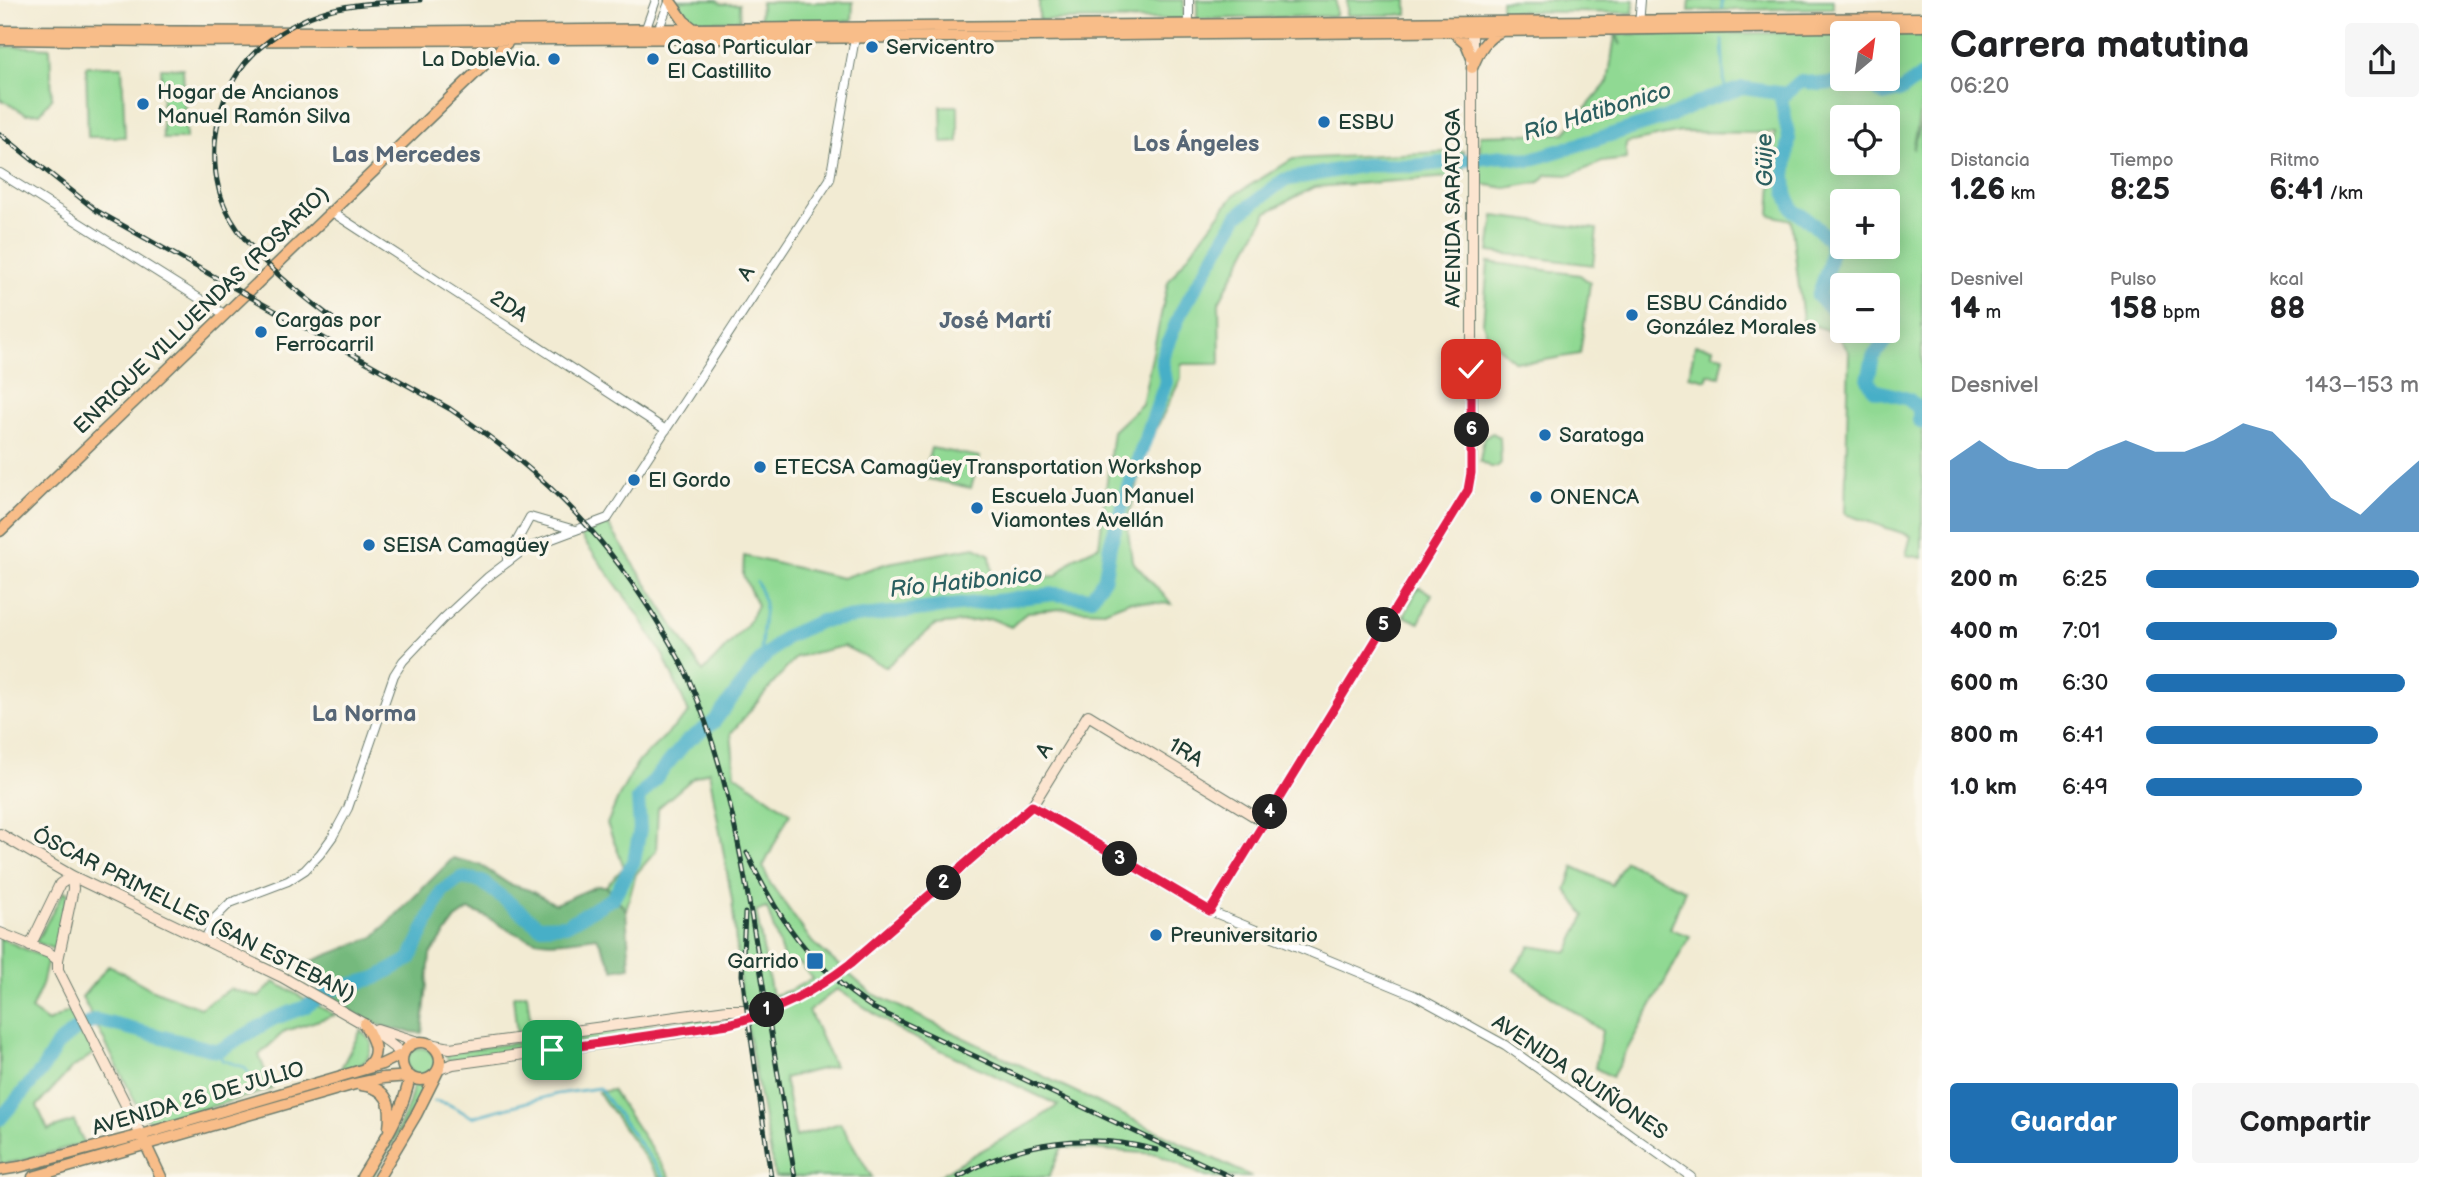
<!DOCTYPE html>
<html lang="es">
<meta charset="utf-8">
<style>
:root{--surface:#fff;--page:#f6f6f6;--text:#202124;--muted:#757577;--accent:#1f6fb2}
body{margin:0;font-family:"Balsamiq Sans",sans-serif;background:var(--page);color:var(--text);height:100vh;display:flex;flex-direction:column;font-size:26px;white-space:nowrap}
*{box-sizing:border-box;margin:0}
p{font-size:23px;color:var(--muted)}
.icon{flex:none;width:38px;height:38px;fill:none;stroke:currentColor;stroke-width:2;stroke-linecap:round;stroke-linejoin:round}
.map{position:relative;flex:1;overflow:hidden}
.side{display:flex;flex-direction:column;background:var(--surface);width:525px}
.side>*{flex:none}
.needle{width:46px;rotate:29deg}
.fabs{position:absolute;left:1830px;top:21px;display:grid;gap:14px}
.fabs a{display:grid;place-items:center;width:70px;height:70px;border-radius:7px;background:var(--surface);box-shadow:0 4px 18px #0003;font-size:35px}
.pin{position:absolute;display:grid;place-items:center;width:60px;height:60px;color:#fff;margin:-30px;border-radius:14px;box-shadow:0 4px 10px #0006}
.km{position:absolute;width:35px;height:35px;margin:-18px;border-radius:50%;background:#222;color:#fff;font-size:19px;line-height:35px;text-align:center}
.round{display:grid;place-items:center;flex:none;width:74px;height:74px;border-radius:7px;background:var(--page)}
.overview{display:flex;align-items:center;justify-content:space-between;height:119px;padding:0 28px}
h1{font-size:38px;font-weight:700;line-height:52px}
.stats{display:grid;grid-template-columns:repeat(3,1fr);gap:10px;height:119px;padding:7px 28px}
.stats div{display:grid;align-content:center}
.stats b{font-size:30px;font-weight:700}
.stats small{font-size:19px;font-weight:400}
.stats p{font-size:19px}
.chart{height:196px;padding:14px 28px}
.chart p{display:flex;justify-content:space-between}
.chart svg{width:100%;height:126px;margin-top:7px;fill:var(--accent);opacity:.7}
.action{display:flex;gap:14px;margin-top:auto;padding:14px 28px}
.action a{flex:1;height:80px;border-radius:7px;background:var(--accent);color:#fff;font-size:28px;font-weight:700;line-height:80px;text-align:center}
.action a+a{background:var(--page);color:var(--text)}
ul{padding:0 28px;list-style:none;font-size:23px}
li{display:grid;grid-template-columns:112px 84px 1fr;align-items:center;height:52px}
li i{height:18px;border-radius:9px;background:var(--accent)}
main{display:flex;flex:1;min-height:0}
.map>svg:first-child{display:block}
</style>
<main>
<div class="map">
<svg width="1922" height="1177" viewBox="0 0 1922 1177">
<rect width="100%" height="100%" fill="#fbf7ec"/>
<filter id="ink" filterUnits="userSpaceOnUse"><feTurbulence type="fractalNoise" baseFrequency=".0143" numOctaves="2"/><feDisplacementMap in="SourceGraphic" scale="14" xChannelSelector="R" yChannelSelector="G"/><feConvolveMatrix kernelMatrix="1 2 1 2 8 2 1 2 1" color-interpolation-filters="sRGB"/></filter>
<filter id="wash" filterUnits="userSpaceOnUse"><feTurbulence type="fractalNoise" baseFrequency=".00686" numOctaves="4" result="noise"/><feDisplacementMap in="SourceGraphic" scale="28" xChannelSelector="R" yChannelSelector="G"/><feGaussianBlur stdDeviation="1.57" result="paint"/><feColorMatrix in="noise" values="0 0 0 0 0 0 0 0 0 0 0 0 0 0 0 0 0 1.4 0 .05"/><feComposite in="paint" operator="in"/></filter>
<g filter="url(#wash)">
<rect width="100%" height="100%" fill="#f2ebd3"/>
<path fill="#90d993" stroke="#588b64" stroke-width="2" fill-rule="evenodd" d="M678,0H717L722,4H739L740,20C717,21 685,29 678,0Z
M1039,0H1184V19L1039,20Z
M1197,0H1336V16L1197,19Z
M1347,0H1407V15H1347Z
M1501,0H1634L1633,13L1501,11Z
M1690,0H1833V8L1689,11Z
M761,2H853L852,21H760Z
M1922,32V102L1913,150L1922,120V558L1906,555L1911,536L1845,514L1849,352L1837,334L1803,321L1791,220L1770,215L1775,133L1681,132L1626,143V159L1602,162L1571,175L1547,174L1540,182L1506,188L1480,184V135L1565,133L1608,82L1615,35L1621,45L1617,35L1625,34ZM1843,33H1888V79H1843ZM1843,117H1888V163H1843ZM1843,201H1888V247H1843ZM1843,285H1888V331H1843Z
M15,46L50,48L52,98L40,113L26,114L0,99V47Z
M86,66H122L125,137H88Z
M161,68H183L186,139H163Z
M941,106H958V142L942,143Z
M1464,151L1463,176L1314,187L1267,212L1219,302L1220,364H1181V378L1148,446L1127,523L1132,561L1172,604L1129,601L1104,611L1061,609L1027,612L1011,627L992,619L935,625L886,667L844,646L796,657L731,733L735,774L790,813L763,867L770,883L812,942L871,993L1252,1177H1206L1157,1154L1062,1147L1049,1177H938C976,1150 1021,1133 1058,1105L902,1032L837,989L809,1011L834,1066L784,1078L796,1137L840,1123L872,1177H775L741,996L732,900L709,771L693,778L658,808L656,851L636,874L626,910L606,886L624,867L607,824L618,798L637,763L689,713L664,657L639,616L580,535L608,524L703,672L747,625L757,605L743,575L744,556L842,578L888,563L975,547L990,555L993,581L1056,576L1075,557L1099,546L1113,431L1142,404L1168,282L1234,195L1293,159ZM767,908L786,966L800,963L812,979L791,990L772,996L756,911Z
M1494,216L1597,229L1593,265L1489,252Z
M1488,262L1580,275L1590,283L1580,354L1534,362L1514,361L1489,339L1483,324Z
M1695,345L1713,348L1712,354L1724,356L1720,376L1708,374L1707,380L1689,376Z
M1493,433L1500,438L1501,463L1497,467H1490L1480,461L1484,437Z
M931,448L980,457L971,488L923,478Z
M1418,587L1432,594L1419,623L1404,616Z
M1625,861L1685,890L1670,929L1690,936L1612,1077L1595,1068L1602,1031L1514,970L1530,946L1568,952L1585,915L1566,890L1574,867L1612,885Z
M64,891L68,893L56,950L36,942Z
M0,938L48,959L42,985L31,1010L48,1022L69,1011L94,1053L70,1070L37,1106L48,1130L74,1121L84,1143L21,1161L0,1164Z
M109,965L153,990L200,1008L230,989L259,997L274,982L335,1015L285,1031L259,1055L272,1089L156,1123L148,1120L141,1113L82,997Z
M527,994L532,1033L517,1035L513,996Z
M717,1016V1023L449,1061L446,1056L449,1052Z
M361,1030L372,1042C369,1066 360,1066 339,1072Z
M407 1062a14 14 0 1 1 28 0a14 14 0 1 1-28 0Z
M413,1085L427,1086L373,1177H368C385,1149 409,1119 413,1085Z
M612,1090L670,1177H659L598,1092Z"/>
<path fill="#74b97d" stroke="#4a7b58" stroke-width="2" d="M453,858L480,865L509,884L529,890L555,904L597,886H606L626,910L630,967L614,970L597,937C564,941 540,948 509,930C494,922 487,915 469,910L456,919L430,955L422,1033C361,1029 341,1005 299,966L374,937Z"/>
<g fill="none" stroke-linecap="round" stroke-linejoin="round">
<path stroke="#47afc7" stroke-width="2.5" d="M1722,0V8
M1722,40L1725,94
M757,582L765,603L760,661
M218,1051L222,1060L244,1067L256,1082
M434,1101L448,1104L472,1117L557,1094L599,1088L664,1177"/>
<path stroke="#47afc7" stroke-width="14" d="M1780,93L1789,139L1785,176L1786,194L1794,211L1806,218L1829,239L1831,250L1829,265L1818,296L1839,315L1843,308
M1888,311L1894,319L1888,337L1873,357L1868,380L1874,390L1908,399L1919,408V420L1922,422
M0,1119L42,1070L57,1045L75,1030L96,1020L218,1051L273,1019L305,1007L330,990L376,978L410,959L442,891L461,878L481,881L539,926L566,925L613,898L634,861L640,829L638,799L686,742L714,722L760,661L787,636L821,621L1054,594L1091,598L1105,577L1110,545L1127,490L1166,382L1162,358L1180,314L1238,215L1284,180L1365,165L1414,166L1504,156L1529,160L1671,116L1705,100L1743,88L1786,94L1801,81L1820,84L1864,80L1884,95L1902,90L1922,76"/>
</g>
</g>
<g filter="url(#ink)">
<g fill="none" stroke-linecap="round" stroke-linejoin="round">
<g stroke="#697a6c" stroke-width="10">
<path id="tertiary" d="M1189,0V28
M1639,25L1641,0
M646,28L656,0
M657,33L670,0
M0,173L224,314
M332,212L666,430
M507,559L530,517L575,530
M1210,911L1414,995L1505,1045L1691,1177
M205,939L216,917L230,903L288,881L305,870L320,854L333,836L348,808L394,675L403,661L443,619L488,577L525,549L608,518L830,179L856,32"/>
</g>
<g stroke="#697a6c" stroke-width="12">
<path id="secondary" d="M1032,806L1210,911L1468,490L1471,473L1472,429V25
M0,834L72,876L282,977L364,1024L403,1054
M72,876L73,889L58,960V970L141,1135
M0,933L49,953L58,960
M30,946L60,884L72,876
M377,1029L418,1042
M430,1044L450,1048L727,1010H764
M439,1069L453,1064C504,1057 555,1050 606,1043C697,1031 774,1023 850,964L1032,806L1088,715L1264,822"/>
</g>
<g stroke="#697a6c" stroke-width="13">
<path id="primary" d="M670,1L684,21L694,29
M1451,30L1466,43L1472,58
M0,31L360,32L1922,18
M0,39L158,41L948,37L1922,26
M1472,68C1479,51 1485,38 1502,31
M0,531L513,37
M364,1024C373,1039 382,1054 366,1067
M402 1061a19 19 0 1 1 38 0a19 19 0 1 1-38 0Z
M361,1085C389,1088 392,1105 389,1128
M143,1139L161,1177
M0,1170L19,1167L141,1135L382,1064L403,1054
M33,1177L355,1084L383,1078L410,1076C403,1114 382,1144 362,1177
M379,1177L416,1115L439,1069"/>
</g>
<use href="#tertiary" stroke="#fff" stroke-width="8"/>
<use href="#secondary" stroke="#fce5d0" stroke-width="10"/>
<use href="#primary" stroke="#f8bd89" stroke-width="10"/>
<g stroke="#1f3d34" stroke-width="5">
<path id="rail" d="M0,134L97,211L450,409C535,466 597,525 652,613C665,634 678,655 688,677C725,762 740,847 755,937C769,1017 781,1097 795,1177
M337,322C299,293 256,261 231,219C204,172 212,105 245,63C262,42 294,22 320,13C351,2 387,3 420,0
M747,853C777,918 812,968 873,1008L1231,1177
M745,913L742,975L771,1177
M959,1177C1020,1140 1088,1132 1157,1150"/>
</g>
<use href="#rail" stroke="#fbf7ec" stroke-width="2.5" stroke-dasharray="8" stroke-linecap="butt"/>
</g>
</g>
<g fill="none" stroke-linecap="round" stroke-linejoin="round" filter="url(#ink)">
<g stroke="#fff" stroke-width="14">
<path id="route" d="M552,1050L728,1024C771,1014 815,991 850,964L1032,806L1210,911L1468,490L1471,473V369"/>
</g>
<use href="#route" stroke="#e11d48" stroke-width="9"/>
</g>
<g fill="#1f6fb2" stroke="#fbf7ec" stroke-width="2.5">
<circle cx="872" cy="47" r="7"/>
<circle cx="554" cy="59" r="7"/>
<circle cx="653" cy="59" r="7"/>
<circle cx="143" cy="104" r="7"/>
<circle cx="1324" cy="122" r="7"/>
<circle cx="1632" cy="315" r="7"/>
<circle cx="261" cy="332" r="7"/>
<circle cx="1545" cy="435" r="7"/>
<circle cx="760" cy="467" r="7"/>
<circle cx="634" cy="480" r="7"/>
<circle cx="1536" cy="497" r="7"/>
<circle cx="977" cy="508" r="7"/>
<circle cx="369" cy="545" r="7"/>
<circle cx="1156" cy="935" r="7"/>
<rect x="806" y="952" width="18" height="18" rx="3.5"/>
</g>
<g text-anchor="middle" stroke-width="7" stroke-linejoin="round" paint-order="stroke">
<g font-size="21" fill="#1f3d34" stroke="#fbf7ec" text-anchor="start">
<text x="667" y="54">Casa Particular<tspan x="667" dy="24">El Castillito</tspan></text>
<text x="886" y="54">Servicentro</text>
<text x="540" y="66" text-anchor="end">La DobleVia.</text>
<text x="157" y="99">Hogar de Ancianos<tspan x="157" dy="24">Manuel Ramón Silva</tspan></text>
<text x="1338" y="129">ESBU</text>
<text x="1646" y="310">ESBU Cándido<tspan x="1646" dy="24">González Morales</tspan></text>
<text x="275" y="327">Cargas por<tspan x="275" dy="24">Ferrocarril</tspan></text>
<text x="1559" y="442">Saratoga</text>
<text x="774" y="474">ETECSA Camagüey Transportation Workshop</text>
<text x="648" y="487">El Gordo</text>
<text x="991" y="503">Escuela Juan Manuel<tspan x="991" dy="24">Viamontes Avellán</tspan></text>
<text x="1550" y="504">ONENCA</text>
<text x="383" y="552">SEISA Camagüey</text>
<text x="1170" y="942">Preuniversitario</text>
<text x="799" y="968" text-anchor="end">Garrido</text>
</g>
<g font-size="21" fill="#1f3d34" stroke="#fbf7ec">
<text transform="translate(1453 208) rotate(-90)" y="7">AVENIDA SARATOGA</text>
<text transform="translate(746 273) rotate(-57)" y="7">A</text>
<text transform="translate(509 306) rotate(33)" y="7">2DA</text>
<text transform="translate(201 310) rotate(-44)" y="7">ENRIQUE VILLUENDAS (ROSARIO)</text>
<text transform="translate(1044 750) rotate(-58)" y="7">A</text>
<text transform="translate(1186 752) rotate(31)" y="7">1RA</text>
<text transform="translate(194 914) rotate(27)" y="7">ÓSCAR PRIMELLES (SAN ESTEBAN)</text>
<text transform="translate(1580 1077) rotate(34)" y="7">AVENIDA QUIÑONES</text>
<text transform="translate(198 1098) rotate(-16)" y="7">AVENIDA 26 DE JULIO</text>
</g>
<g font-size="23" font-style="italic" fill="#2b5f60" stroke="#fbf7ec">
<text transform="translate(1597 111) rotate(-17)" y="8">Río Hatibonico</text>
<text transform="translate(1764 160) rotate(-91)" y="8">Güije</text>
<text transform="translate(966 581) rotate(-6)" y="8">Río Hatibonico</text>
</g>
<g font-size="23" font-weight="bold" fill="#576777" stroke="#fbf7ec">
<text x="1196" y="151">Los Ángeles</text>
<text x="406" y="162">Las Mercedes</text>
<text x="995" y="328">José Martí</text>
<text x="364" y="721">La Norma</text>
</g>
</g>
</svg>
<div class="fabs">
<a><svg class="needle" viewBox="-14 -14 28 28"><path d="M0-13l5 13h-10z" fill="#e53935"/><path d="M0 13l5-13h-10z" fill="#757577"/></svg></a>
<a><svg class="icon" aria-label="locate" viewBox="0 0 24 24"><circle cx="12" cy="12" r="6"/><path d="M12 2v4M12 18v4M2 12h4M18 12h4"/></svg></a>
<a>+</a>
<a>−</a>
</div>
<div class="pin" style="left:552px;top:1050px;background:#1e9e55"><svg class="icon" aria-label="arrive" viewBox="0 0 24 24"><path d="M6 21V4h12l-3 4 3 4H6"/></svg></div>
<div class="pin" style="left:1471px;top:369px;background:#d93025"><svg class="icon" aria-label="check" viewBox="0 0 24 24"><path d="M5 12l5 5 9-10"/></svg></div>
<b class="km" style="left:767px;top:1010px">1</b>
<b class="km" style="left:944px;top:883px">2</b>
<b class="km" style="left:1120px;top:859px">3</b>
<b class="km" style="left:1270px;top:812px">4</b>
<b class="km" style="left:1384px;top:625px">5</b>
<b class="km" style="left:1472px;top:430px">6</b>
</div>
<section class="side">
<div class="overview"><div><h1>Carrera matutina</h1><p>06:20</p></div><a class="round"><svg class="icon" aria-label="share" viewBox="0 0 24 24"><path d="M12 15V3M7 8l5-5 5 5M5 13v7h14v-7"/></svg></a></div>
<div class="stats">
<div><p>Distancia</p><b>1.26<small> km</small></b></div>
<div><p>Tiempo</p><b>8:25</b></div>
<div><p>Ritmo</p><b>6:41<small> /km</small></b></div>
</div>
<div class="stats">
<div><p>Desnivel</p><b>14<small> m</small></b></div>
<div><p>Pulso</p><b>158<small> bpm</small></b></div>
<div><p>kcal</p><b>88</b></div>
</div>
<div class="chart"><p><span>Desnivel</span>143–153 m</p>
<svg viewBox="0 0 160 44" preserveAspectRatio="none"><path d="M0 44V19L10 12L20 19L30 22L40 22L50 16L60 12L70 16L80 16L90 12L100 6L110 9L120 19L130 32L140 38L150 28L160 19V44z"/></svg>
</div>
<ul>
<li><b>200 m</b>6:25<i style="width:100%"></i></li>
<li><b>400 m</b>7:01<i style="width:70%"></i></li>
<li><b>600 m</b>6:30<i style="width:95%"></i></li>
<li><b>800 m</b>6:41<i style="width:85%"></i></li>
<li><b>1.0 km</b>6:49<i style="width:79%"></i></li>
</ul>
<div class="action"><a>Guardar</a><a>Compartir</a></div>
</section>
</main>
